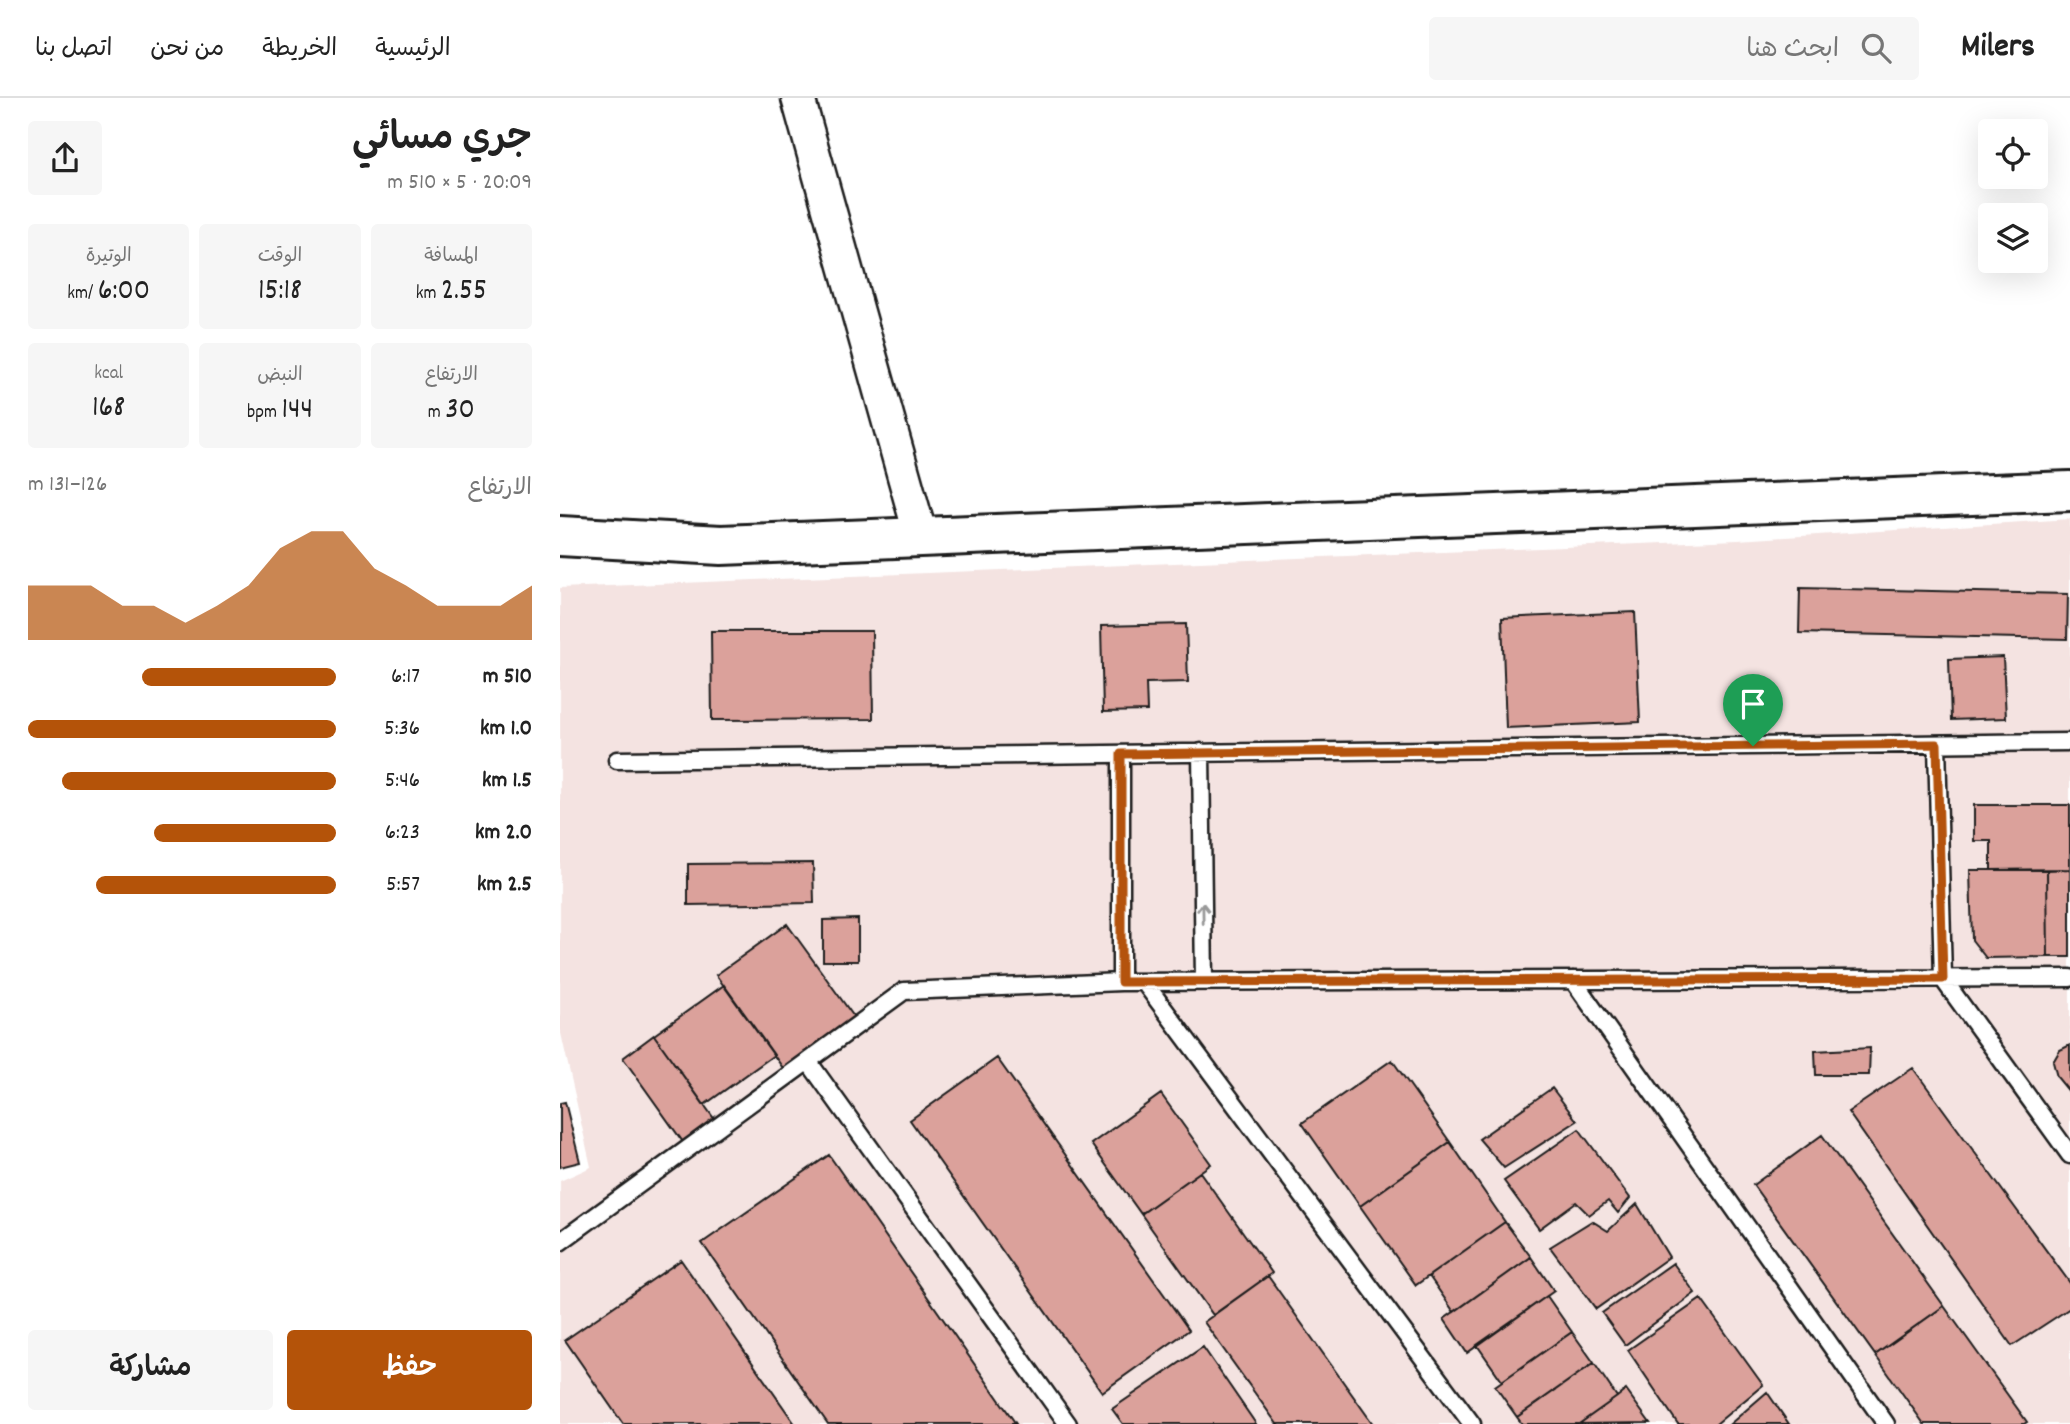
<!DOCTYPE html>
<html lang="ar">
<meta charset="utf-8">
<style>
:root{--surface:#fff;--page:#f6f6f6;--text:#222;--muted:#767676;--line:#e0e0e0;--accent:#b45309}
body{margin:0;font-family:Dekko,"Playpen Sans Arabic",sans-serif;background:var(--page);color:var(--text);direction:rtl;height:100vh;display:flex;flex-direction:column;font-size:26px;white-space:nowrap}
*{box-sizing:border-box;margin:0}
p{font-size:23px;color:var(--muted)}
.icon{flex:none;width:38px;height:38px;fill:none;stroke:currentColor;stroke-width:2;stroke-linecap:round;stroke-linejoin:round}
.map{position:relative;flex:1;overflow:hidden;direction:ltr}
.sheet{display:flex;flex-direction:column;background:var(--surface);width:560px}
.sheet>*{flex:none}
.controls{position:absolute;left:1418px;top:21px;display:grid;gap:14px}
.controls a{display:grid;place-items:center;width:70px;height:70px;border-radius:7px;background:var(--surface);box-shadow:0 7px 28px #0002;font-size:35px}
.pin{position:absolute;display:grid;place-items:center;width:60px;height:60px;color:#fff;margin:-72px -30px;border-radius:50% 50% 50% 0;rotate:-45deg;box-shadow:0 0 7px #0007}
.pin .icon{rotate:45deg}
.round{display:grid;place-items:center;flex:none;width:74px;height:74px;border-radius:7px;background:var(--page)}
.overview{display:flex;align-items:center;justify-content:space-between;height:119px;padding:0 28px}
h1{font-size:38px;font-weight:600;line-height:52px}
.stats{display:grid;grid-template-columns:repeat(3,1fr);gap:10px;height:119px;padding:7px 28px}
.stats div{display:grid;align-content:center;border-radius:7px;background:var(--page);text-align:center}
.stats b{font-size:30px;font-weight:600}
.stats small{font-size:19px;font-weight:400}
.stats p{font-size:19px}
.chart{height:196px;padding:14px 28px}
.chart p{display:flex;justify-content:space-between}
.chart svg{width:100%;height:126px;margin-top:7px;fill:var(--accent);opacity:.7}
.primary-button{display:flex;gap:14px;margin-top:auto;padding:14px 28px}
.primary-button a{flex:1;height:80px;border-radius:7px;background:var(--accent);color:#fff;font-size:28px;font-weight:600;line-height:80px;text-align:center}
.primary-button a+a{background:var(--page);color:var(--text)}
ul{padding:0 28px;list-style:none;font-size:23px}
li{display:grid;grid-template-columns:112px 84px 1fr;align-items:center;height:52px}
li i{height:18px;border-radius:9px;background:var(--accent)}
header{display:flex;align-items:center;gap:42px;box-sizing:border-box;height:98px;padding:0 35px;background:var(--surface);border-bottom:2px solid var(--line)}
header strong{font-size:33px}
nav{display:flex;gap:38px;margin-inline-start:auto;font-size:24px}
.search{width:490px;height:63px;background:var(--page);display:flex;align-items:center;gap:18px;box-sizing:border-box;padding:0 24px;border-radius:7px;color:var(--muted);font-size:26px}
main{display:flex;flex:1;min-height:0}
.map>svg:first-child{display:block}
</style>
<header>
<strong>Milers</strong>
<div class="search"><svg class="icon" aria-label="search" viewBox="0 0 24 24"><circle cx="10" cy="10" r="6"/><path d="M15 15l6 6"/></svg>ابحث هنا</div>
<nav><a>الرئيسية</a><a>الخريطة</a><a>من نحن</a><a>اتصل بنا</a></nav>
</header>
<main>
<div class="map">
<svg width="1510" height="1326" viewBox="0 0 1510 1326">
<rect width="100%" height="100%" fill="#fff"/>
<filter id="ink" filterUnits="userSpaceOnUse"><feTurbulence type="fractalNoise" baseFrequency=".0143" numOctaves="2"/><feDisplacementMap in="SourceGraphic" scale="14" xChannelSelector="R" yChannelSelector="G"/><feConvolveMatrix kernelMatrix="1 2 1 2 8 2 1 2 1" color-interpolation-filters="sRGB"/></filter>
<g filter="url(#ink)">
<path fill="#f4e3e1" d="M1510,421V1326H0V1083L31,1069L0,931V490L1178,442Z"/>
<path fill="#dba19b" stroke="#1c1c1c" stroke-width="2" d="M1240,490L1508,496L1507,541L1239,535Z
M1075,514L1080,624L946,630L942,520Z
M626,526L628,584L586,585L587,613L543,614L541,528Z
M151,533H312L313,621L152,622Z
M1443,559L1446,620L1391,622L1389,561Z
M1414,707H1510V771L1431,772V743H1414Z
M253,765L254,805L128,807V766Z
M1510,771V859H1488L1487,772Z
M1410,772H1487L1488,859L1426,860L1412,842Z
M298,821V863H263V822Z
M227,826L294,919L223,970L156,877Z
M164,887L214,957L144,1007L94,937Z
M94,937L155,1022L123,1044L63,960Z
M1510,947V995L1497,979L1493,964L1500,952Z
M1310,950L1309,977H1256L1255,953Z
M437,960L629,1232L542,1294L350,1022Z
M832,962L890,1044L800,1108L742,1025Z
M1353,970L1510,1185V1210L1452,1248L1288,1014Z
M992,990L1017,1023L944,1070L919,1041Z
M601,996L651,1066L581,1116L531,1046Z
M5,1004L20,1064L0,1069V1005Z
M1019,1031L1070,1100L1058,1115L1048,1103L1029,1117L1016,1104L979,1131L944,1083Z
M1262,1037L1384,1208L1315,1257L1193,1087Z
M890,1044L945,1124L856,1187L800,1108Z
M269,1057L456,1326H268L142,1145Z
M640,1074L712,1175L653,1217L581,1116Z
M1077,1106L1109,1159L1036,1211L990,1149L1032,1123L1048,1133Z
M945,1124L971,1159L894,1214L869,1178Z
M971,1159L994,1193L907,1255L884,1221Z
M121,1162L235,1326H63L5,1242Z
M1113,1165L1135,1195L1065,1247L1042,1215Z
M708,1178L813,1326H717L644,1224Z
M987,1198L1012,1234L942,1283L917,1247Z
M1141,1201L1203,1287L1156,1326H1118L1068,1252Z
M1384,1208L1467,1324L1464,1326H1364L1315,1257Z
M1012,1234L1034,1265L957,1319L935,1288Z
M643,1249L696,1326H563L552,1311Z
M1034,1265L1057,1299L1019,1326H962L957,1319Z
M1066,1292L1090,1325L1019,1326L1057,1299Z
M1207,1294L1229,1326H1170Z"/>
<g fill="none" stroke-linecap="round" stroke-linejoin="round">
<g stroke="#1c1c1c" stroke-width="21">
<path id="lane" d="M1377,646L1383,881L1510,1057
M641,654L644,883
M57,662L1510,644
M1013,882L1326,1326
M561,884V656
M584,884L912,1326
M248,963L508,1326
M0,1144L344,893L561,884L1510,880"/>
</g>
<g stroke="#1c1c1c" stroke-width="37">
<path id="street" d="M238,0L361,439"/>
</g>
<g stroke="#1c1c1c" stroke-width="44">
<path id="secondary" d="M0,438L161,447L1510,393"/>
</g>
<use href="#lane" stroke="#fff" stroke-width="16"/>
<use href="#street" stroke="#fff" stroke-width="32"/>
<use href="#secondary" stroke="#fff" stroke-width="38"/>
</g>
<defs><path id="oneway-shaft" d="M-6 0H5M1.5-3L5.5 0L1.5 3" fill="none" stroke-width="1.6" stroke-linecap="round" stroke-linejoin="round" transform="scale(1.75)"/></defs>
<use stroke="#999" href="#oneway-shaft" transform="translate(643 815) rotate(-91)"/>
</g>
<g fill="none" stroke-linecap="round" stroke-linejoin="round" filter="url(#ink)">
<g stroke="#fff" stroke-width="14">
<path id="route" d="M1377,646L1383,881L561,884V656Z"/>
</g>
<use href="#route" stroke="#b45309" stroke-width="9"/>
</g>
</svg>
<div class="controls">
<a><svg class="icon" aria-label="locate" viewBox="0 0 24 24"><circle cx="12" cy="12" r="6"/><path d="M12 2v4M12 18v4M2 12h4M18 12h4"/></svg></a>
<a><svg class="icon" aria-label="layers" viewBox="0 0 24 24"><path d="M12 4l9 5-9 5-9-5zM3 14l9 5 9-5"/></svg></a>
</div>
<div class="pin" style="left:1193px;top:648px;background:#1e9e55"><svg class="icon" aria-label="arrive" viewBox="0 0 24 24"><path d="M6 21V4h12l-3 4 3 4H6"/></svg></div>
</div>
<section class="sheet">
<div class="overview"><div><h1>جري مسائي</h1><p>20:09 · 5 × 510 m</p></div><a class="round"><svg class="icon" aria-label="share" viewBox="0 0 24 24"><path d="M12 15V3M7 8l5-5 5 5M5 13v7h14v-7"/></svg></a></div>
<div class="stats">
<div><p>المسافة</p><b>2.55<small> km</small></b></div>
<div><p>الوقت</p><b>15:18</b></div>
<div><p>الوتيرة</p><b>6:00<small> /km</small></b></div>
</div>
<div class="stats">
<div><p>الارتفاع</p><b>30<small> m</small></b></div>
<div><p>النبض</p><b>144<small> bpm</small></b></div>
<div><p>kcal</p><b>168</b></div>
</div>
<div class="chart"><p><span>الارتفاع</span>126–131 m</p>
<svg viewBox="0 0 160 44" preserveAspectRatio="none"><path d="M0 44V25L10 25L20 25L30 32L40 32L50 38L60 32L70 25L80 12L90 6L100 6L110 19L120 25L130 32L140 32L150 32L160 25V44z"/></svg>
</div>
<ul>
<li><b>510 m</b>6:17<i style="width:63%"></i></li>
<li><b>1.0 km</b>5:36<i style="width:100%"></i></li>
<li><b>1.5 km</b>5:46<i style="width:89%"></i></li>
<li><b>2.0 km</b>6:23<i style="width:59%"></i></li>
<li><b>2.5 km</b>5:57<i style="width:78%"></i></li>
</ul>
<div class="primary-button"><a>حفظ</a><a>مشاركة</a></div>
</section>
</main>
